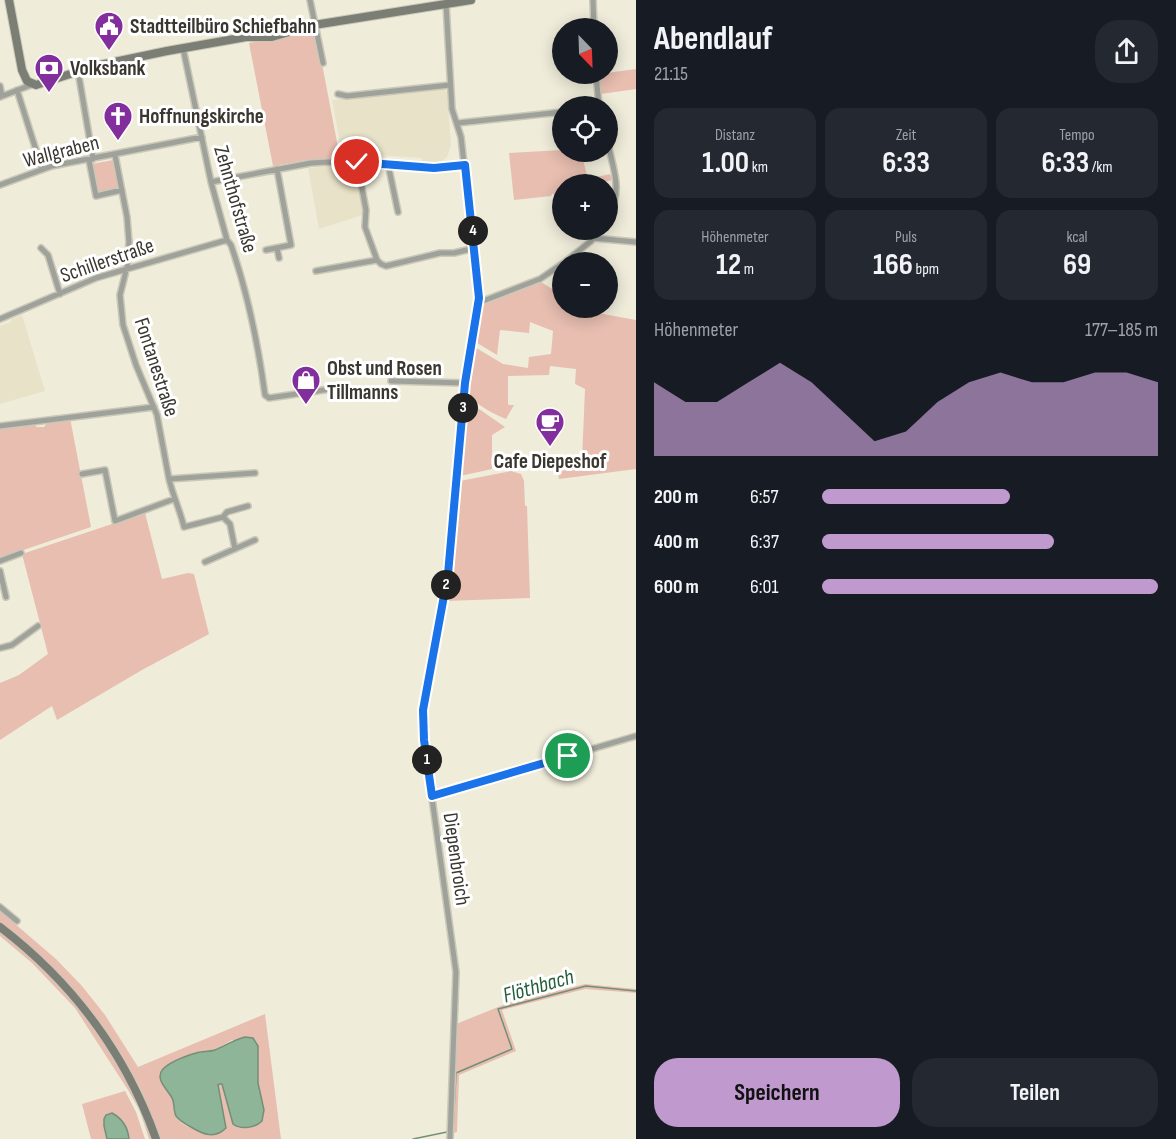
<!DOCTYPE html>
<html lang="de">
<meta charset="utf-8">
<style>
:root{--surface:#171b24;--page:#242831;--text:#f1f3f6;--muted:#9ea1a6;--accent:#c09ace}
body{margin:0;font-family:"Sofia Sans Condensed",sans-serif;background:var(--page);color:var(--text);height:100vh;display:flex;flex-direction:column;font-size:22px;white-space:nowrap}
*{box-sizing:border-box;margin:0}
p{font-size:20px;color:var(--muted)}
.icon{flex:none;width:33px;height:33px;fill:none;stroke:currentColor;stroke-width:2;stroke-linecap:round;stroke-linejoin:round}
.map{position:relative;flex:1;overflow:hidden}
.details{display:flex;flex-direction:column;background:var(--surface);width:540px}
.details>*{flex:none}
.needle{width:39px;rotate:157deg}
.fabs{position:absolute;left:552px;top:18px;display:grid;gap:12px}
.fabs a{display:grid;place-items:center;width:66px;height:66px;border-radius:50%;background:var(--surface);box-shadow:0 3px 15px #0003;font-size:30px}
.pin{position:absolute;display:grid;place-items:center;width:51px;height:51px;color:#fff;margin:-26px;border:3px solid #fff;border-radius:50%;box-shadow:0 2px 6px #0007}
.km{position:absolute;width:30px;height:30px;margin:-15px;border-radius:50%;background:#222;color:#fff;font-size:16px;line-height:30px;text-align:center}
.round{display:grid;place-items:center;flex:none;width:63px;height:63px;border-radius:24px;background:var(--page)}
.overview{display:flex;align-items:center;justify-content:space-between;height:102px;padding:0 18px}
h1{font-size:33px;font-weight:700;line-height:45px}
.metrics{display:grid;grid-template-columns:repeat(3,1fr);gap:9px;height:102px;padding:6px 18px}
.metrics div{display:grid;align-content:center;border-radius:15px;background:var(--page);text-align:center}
.metrics b{font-size:30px;font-weight:700}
.metrics small{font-size:16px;font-weight:400}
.metrics p{font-size:16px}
.chart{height:168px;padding:12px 18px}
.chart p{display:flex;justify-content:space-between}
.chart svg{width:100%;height:108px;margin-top:6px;fill:var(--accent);opacity:.7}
.button{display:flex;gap:12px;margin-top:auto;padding:12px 18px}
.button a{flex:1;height:69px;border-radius:24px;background:var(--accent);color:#111;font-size:24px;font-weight:700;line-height:69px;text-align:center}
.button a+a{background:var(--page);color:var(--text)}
ul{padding:0 18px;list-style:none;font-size:20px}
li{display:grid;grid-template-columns:96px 72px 1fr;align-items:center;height:45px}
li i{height:15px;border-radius:8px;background:var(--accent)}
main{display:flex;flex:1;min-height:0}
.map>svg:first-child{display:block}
</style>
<main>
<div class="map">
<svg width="636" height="1139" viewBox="0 0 636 1139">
<rect width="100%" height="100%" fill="#f0ecda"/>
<path fill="#e8e2c9" d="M443,88L447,92L451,146L447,157L439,163H422V158L342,153L332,100Z
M331,166L356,167L365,209L363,215L319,229L308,168Z
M22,315L45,391L0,404V326L11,322L12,319Z"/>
<path fill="#e7beb0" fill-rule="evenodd" d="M316,32L340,158L306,160L273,166L249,43Z
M636,69V89L601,94L599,74Z
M562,150V152H581L588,179L610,174L612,180L596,184H562V192L552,194L551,196L514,200L509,153Z
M113,160L118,189L98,193L92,164Z
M541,282L562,295V308H588L598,313L636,320V469L559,479L556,459L582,460L585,389L575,384L576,369L550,366L549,375L508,376V404L509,405H514L506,419C494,414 468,402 467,387C466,374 471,358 473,346L503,364L528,368L529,357L551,354L553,331L530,322L529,333L500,330L497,355L474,341L481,306Z
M472,404L505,427L492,435V469L460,476L465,407H469Z
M70,418L91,527L0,558V428L35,422L36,427H44L48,422Z
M511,471L521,474L524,481L525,506H527L530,598L445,601L450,575L460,481Z
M145,513L162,579L188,573L194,574L209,634L142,670L57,720L52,706L0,740V683L19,675L48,654L22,554Z
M0,911L56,959L82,986L105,1015L138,1067L265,1014L281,1139H160L141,1090L117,1047L68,983L10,929L0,922ZM232,1040L258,1046V1083L264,1110L233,1124L222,1084H220L218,1085L226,1128C216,1128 204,1129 193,1128C165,1123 174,1082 174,1062L196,1053L215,1050Z
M0,932C53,973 102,1027 132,1088C140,1104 146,1122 153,1139H149L140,1111L128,1090L75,1008L32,963L0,936Z
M585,984L636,989V993L585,989L502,1010L516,1051L459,1075L457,1132L453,1133L456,1024L508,1003Z
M125,1091L136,1112L145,1139H129V1138L104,1126L107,1139H91L82,1104Z"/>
<path fill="#8eb597" stroke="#748f78" stroke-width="1.5" d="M245,1037L253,1038L258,1046V1083L264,1110L262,1121C255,1128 241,1130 233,1124L222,1084H220L218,1085L226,1128C215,1139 204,1135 191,1127C185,1124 180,1121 176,1116C173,1110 175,1103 172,1098C168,1090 154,1079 163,1069C170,1062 186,1056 196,1053C202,1051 209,1052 215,1050C225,1046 233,1040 245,1037Z
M112,1113C123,1119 128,1128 129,1139H107L104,1126V1119L106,1115Z"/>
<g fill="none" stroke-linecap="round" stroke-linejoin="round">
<path stroke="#748f78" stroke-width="1.5" d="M453,1130L456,1073L512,1049L498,1009L586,986L636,991
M413,1139L447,1132"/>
<g stroke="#cbc8b8" stroke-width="8">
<path id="street" d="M310,0L323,63
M593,0L594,28
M446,4L452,109L461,137L479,298L465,383L448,574L423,710L424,740L456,972L450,1139
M183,48L211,182L227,240L231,245C248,294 258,343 265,395L269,398L344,387
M78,71L93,159
M596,74L599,106
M0,86L2,96
M17,90L42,169
M338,94L347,96L450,85
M0,97L31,85
M458,123L562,112
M608,144C614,172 623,190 608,216
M115,155L127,217L129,242L127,267L120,295L123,325L136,365L157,415L169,479L255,473
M89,160L96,196L122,190
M357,162L366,210L365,227L377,260
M388,164L398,212
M211,182L311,163L329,162L434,168L465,165
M0,185L52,166L202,137
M593,238L636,242
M41,248L48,255L60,294
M277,248L279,258
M266,250L291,245L277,169
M565,262L591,241L600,230
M316,271L377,260L381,264L386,266L440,253H454L475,248
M478,303L540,279L562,264
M0,319L96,278L227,240
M391,381L465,383
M0,426L154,407
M82,474L105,470L115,521L174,499
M169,479C173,496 180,510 184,527L223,517L230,524L235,549
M223,517L227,512L248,506
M0,561L21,553
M205,562L255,540
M0,571L6,597
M0,648L12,645L38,626
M432,796L636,736
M0,907L17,921"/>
</g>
<g stroke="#cbc8b8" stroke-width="10">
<path id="secondary" d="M9,0L22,70L27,81L36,85L95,66L167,51L246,37H272L314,25L471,0
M256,34L289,28H295
M0,927C72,982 126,1054 156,1139"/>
</g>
<use href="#street" stroke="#9fa29b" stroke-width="5"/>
<use href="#secondary" stroke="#7a7e74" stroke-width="8"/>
</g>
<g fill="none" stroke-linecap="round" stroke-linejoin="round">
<g stroke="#fff" stroke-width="12">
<path id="route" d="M357,162L434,168L465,165L479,298L465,383L448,574L423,710L424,740L432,796L568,756"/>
</g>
<use href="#route" stroke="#1a73e8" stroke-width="8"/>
</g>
<defs>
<g id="civic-pin" transform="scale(1.5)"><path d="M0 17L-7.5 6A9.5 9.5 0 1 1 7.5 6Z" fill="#832e9d" stroke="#fff"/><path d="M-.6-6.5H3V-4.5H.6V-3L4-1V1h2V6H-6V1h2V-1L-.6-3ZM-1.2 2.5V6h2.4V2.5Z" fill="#fff"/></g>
<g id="bank-pin" transform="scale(1.5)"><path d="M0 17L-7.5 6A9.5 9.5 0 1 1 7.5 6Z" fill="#832e9d" stroke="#fff"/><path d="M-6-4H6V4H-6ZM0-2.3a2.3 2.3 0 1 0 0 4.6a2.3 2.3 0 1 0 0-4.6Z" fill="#fff"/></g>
<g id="church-pin" transform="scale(1.5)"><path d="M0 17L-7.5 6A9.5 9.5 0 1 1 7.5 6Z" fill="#832e9d" stroke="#fff"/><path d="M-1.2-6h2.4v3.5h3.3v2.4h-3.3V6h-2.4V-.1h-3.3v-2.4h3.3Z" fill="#fff"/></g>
<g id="shop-pin" transform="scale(1.5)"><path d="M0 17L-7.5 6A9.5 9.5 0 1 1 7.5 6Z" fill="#832e9d" stroke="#fff"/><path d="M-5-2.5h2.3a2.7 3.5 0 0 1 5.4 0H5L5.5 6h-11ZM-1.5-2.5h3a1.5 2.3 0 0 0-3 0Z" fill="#fff"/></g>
<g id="cafe-pin" transform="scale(1.5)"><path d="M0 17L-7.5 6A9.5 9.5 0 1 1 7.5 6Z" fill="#832e9d" stroke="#fff"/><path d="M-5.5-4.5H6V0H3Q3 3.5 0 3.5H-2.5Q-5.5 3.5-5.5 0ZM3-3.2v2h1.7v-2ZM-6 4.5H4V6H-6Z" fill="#fff"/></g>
</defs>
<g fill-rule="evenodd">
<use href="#civic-pin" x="109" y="26"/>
<use href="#bank-pin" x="49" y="68"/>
<use href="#church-pin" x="118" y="116"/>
<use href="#shop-pin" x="306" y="380"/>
<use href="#cafe-pin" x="550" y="422"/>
</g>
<g text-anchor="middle" stroke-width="6" stroke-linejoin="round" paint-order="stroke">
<g font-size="21" font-weight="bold" fill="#393730" stroke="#fff" text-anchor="start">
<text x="130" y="33">Stadtteilbüro Schiefbahn</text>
<text x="70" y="75">Volksbank</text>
<text x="139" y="123">Hoffnungskirche</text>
<text x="327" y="375">Obst und Rosen<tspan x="327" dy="24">Tillmanns</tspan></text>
<text x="550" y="468" text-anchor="middle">Cafe Diepeshof</text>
</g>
<g font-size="21" fill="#393730" stroke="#fff">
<text transform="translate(61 151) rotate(-14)" y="7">Wallgraben</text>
<text transform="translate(236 199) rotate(74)" y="7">Zehnthofstraße</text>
<text transform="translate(107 260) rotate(-19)" y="7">Schillerstraße</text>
<text transform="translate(157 367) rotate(72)" y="7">Fontanestraße</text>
<text transform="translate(457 859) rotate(82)" y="7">Diepenbroich</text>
</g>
<g font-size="22" font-style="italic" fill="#235f38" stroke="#fff">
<text transform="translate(538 985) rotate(-16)" y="8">Flöthbach</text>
</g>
</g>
</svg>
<div class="fabs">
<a><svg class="needle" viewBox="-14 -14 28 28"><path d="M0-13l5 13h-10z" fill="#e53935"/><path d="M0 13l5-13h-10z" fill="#9ea1a6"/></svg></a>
<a><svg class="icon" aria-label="locate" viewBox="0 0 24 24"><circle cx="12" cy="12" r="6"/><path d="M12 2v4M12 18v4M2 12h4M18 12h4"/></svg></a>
<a>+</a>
<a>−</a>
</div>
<div class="pin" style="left:568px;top:756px;background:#1e9e55"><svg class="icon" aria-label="arrive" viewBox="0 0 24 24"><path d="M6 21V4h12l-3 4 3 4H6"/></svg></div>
<div class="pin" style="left:357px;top:162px;background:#d93025"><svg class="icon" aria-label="check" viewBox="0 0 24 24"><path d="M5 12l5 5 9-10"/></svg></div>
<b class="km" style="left:427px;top:760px">1</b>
<b class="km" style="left:446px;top:585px">2</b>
<b class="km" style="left:463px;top:408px">3</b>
<b class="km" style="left:473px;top:231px">4</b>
</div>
<section class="details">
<div class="overview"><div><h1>Abendlauf</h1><p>21:15</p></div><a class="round"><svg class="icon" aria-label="share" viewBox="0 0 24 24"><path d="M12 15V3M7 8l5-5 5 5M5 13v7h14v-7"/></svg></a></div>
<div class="metrics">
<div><p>Distanz</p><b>1.00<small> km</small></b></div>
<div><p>Zeit</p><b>6:33</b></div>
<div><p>Tempo</p><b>6:33<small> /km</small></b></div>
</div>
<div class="metrics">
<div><p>Höhenmeter</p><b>12<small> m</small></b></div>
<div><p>Puls</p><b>166<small> bpm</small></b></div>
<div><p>kcal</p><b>69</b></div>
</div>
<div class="chart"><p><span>Höhenmeter</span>177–185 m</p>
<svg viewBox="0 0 160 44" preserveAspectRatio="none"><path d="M0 44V14L10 22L20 22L30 14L40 6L50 14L60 26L70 38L80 34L90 22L100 14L110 10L120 14L130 14L140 10L150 10L160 14V44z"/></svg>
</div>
<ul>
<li><b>200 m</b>6:57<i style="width:56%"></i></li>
<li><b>400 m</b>6:37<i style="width:69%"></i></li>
<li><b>600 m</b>6:01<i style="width:100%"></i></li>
</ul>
<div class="button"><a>Speichern</a><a>Teilen</a></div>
</section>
</main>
